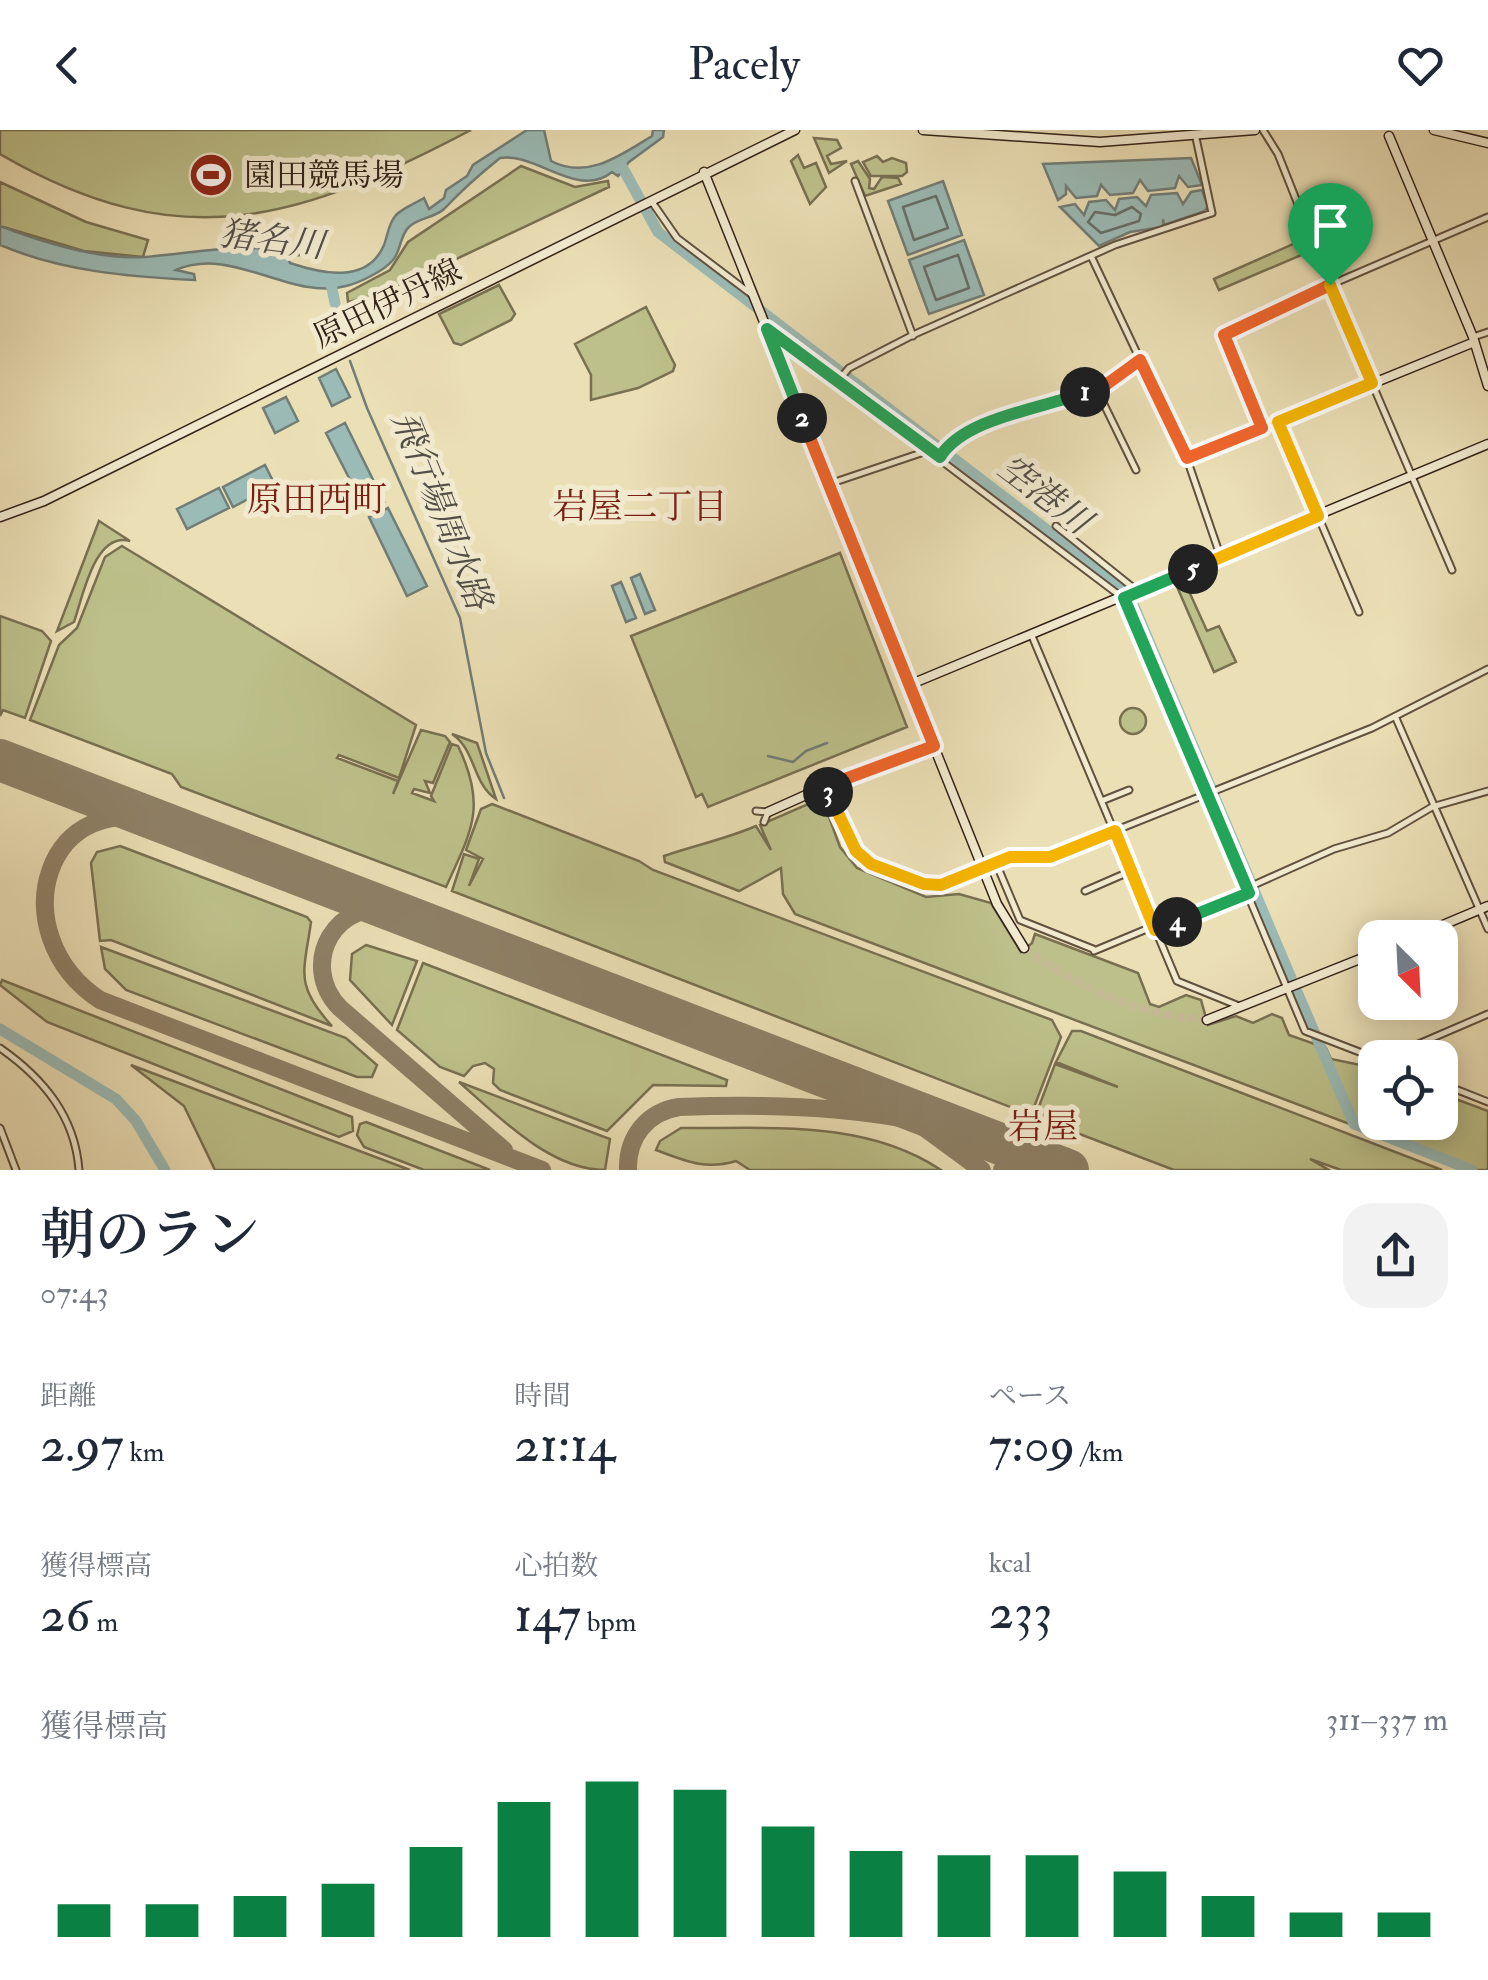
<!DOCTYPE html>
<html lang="ja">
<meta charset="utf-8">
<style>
:root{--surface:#fff;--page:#f2f2f3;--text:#1f2937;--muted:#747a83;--accent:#0b8043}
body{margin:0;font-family:"IM FELL Double Pica","Noto Serif JP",serif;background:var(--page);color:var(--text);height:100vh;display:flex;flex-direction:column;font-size:38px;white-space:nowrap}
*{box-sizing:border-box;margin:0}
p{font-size:32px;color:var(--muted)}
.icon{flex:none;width:55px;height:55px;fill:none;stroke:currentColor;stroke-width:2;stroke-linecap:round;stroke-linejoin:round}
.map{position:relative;height:1040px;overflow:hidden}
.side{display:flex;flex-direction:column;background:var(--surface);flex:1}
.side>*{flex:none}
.needle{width:65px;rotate:156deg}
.tools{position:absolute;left:1358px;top:790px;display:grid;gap:20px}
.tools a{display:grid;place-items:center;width:100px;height:100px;border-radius:20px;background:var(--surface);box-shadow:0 5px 25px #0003;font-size:50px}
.pin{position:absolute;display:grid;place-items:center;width:85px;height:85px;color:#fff;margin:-102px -42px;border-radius:50% 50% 50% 0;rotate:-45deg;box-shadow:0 0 10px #0007}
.pin .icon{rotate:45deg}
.km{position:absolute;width:50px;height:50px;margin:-25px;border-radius:50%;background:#222;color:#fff;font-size:28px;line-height:50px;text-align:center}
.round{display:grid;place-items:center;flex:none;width:105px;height:105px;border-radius:30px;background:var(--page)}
.summary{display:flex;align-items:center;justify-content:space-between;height:170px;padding:0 40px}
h1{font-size:55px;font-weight:600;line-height:75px}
.stats{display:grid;grid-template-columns:repeat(3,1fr);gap:15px;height:170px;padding:10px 40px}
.stats div{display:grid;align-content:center}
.stats b{font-size:50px;font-weight:600}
.stats small{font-size:28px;font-weight:400}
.stats p{font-size:28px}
.chart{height:280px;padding:20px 40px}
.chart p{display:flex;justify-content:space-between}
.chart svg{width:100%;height:180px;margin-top:10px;stroke:var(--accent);stroke-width:6}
header{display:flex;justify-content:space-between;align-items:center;height:130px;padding:0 40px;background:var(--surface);font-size:45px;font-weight:600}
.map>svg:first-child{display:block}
</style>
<header><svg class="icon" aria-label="back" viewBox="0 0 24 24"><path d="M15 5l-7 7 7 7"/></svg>Pacely<svg class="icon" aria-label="heart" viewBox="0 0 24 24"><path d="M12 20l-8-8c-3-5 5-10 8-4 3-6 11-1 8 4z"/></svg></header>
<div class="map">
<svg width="1488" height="1040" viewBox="0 0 1488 1040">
<rect width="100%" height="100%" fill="#ebdfb5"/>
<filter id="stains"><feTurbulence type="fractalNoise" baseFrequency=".002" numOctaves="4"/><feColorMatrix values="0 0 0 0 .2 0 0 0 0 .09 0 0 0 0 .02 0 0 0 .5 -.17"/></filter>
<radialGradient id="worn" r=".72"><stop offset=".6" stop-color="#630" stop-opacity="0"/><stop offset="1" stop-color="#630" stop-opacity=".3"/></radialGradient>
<path fill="#bdc08a" stroke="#787051" stroke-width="2.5" d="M0,0H471C298,91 181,129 0,24Z
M814,8L837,10L841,18L827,26L831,34L847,31L829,43Z
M798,25L804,38L816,33L826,57L810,74L791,31Z
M877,26L883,32L892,28L906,33L907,42L902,46H871L863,32Z
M858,31L870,49L869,58L874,59L882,47L898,48L901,54L865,66L851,34Z
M521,36L575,57L608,51L609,57L384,163L348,172L347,163L390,140L408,112Z
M0,52L86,92L148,110L143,127L84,121L0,96Z
M1309,107L1313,120L1219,160L1214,149Z
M499,155L515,184L511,190L461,215L454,213L439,184Z
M646,177L675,235L673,241L638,258L591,270V245L575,214Z
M99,391L130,411C95,401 83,466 74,492L57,501Z
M122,416L416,595L399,648L339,625L337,628L398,651L393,664L421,600L445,606L450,612L433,653L425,651L430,663L414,659L412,663L434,671L431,666L452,614L458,616C487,676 472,700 446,757L181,657L172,644L30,590L59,515L77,498L105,427Z
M840,423L907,597L708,677L702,664L696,667L631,506Z
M1183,448L1207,501L1219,496L1236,532L1214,542L1175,452Z
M0,486L42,501L51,511L25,588L3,580L0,586Z
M1120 591a13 13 0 1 1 26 0a13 13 0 1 1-26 0Z
M452,604L477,613L496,669C472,653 476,620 452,604Z
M822,668L840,717L857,738L926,767L959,764L991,773L1021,822L1032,813L1035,804L1138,843L1150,874L1159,877L1186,865L1201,870L1208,895L1236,886L1253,893L1272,884L1282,888L1289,905L1326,918L1331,929L1375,938V992H1440V963L1488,981V1040H1471L795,784L783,764L781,738L739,761L665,732L664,726C696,715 726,709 756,696L771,720L760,695Z
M492,674L639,731L653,740L1052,890L1061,907L1031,985L452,761L464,724L479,729L469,756L483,729L466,720L481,679Z
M120,716L307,787L311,792C304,842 294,855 332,896L111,810L100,811L91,733L97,722Z
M366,815L417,831L392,895L350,850L352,824Z
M101,817L346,908L377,935L372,947H357L126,860L105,839Z
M423,833L727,950L726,956L653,955L607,1001L500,960L493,953L494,939L485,933L473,936L464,946L440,937L397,900Z
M2,850L352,987L353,1001L339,1007L47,892L0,855Z
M1072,901H1081L1442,1040H1341L1310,1029L1329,1040H1174L1035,987L1055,934L1118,957L1056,932Z
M131,935L410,1040H215L184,976Z
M459,952L610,1009L605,1040C550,1040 498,986 459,952Z
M366,992L490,1040H424L364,1017L357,1005L360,994Z
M681,998C769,999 864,989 941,1040H750L736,1031C706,1040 688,1032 656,1020L660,1011Z"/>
<path fill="#9bbbb6" stroke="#717d77" stroke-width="2.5" d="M527,0H544L551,31C588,50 621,25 652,6L653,0H664L663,7L629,32L618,46L612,42C578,70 536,22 500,28C480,44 461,61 444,79C436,87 419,88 410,96C400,104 401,121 393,130C384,141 359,153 346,156C290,171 232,115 176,140L194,144L195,150C129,147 61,141 0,115V96C44,113 98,130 145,127C199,123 248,110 301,125L287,126L290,133C320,143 367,155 384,115C388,105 388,94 396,85C403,78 416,73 424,68L429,79L444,68L446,60L467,46L473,35Z
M1191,28L1202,55L1188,57L1179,46L1175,58L1148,61L1140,50L1133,63L1110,65L1101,55L1097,66L1076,68L1066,56V64L1058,70L1043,34Z
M943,51L962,105L908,125L888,71Z
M1202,60L1208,76L1205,81L1164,95L1163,89V97L1130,102L1099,116L1060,77L1075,74L1084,85L1089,72L1106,70L1115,80L1119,69L1137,67L1146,76L1151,65L1177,63L1183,74L1191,62Z
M964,110L984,165L929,184L909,130Z
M336,239L350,267L332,276L319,248Z
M286,267L298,291L275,303L263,278Z
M345,293L384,372L366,381L326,303Z
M265,335L275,355L233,377L223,357Z
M219,358L229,378L187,399L177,379Z
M388,378L427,456L407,466L369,387Z
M640,444L655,480L645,484L631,448Z
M621,452L636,488L626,492L612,456Z"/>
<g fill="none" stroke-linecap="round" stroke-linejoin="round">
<path stroke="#666e67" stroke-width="2.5" d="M936,66L948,98L914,110L903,77Z
M1132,77L1141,84L1139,91L1101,103L1088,92L1095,82L1115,85Z
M958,125L969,158L936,170L924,137Z"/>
<path stroke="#717d77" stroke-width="2.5" d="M350,231L367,278L460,488L486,623L504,668
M768,626L793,632L806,621L827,613"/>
<path stroke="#9bbbb6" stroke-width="11" d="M620,33L658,102L1128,462L1291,848
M330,149L335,173
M1297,862L1354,994L1472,1040
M0,899L116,969L136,991L165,1040"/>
<path stroke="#8e8066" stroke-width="18" d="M170,695C44,650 0,804 100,870L542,1040
M397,782C337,764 297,834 340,878L504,1020
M832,949L900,983
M922,996L982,1040
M628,1040C627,1007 647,982 679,977C784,973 892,977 992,1011
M1002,1040L1017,1020"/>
<path stroke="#8e8066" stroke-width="42" d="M0,630L1068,1040"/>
<path stroke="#c6b996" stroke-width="8" stroke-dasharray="8 4" stroke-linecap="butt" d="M1024,818C1078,857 1140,886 1207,890"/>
<g stroke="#60503f" stroke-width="9">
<path id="street" d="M1263,0L1278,24L1330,155L1488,87
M855,51L913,206
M652,72L677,108L751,164
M1091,126L1187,329L1220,425
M767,199L1123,468L1305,901L1375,928
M1473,207L1488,202
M839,250L849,238L915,204L1115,115L1212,83L1196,8
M1096,258L1136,340
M1278,292L1359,482
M1262,298L1224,205L1330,155L1452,440
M940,326C963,290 1014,288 1051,276C1083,265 1114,252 1140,229
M829,354L930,320
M1056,396L1136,460
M1032,506L1177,851L1239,876
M1395,586L1488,799
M933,616L826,656L856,721L871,734L924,755H941L1010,727H1049L1372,598L1488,539
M1104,670L1129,660
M756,681L768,682L764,692
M996,733L1020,790L1093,819
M1247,758L1334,719L1388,703L1432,677L1488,661
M1085,761L1131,741
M1155,800L1249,763
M1094,821L1154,796
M0,918C43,948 75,986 79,1040
M1386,928L1488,884
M1440,953L1488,972
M0,998L16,1040"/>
</g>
<g stroke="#322118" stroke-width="11">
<path id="secondary" d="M923,0L1100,12L1255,0
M1434,0L1488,13
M1389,6L1473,207L1488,256
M704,42L997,774L1024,818
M1187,329L1472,213
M0,387L44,371L795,0
M909,555L1488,314
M768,682L826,656
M1412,808L1488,776
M1207,890L1375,823"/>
</g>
<use href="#street" stroke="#f2eacf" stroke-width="5"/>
<use href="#secondary" stroke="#f2eacf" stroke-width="8"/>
</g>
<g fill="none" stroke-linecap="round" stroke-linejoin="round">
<g stroke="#fff" stroke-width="20">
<path id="split-1" d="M1085,262L1107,254L1140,230L1187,328L1262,298L1224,205L1330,155"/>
</g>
<g stroke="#fff" stroke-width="20">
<path id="split-2" d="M802,288L767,199L940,327C965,287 1043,279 1085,262"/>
</g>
<g stroke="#fff" stroke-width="20">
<path id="split-3" d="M802,288L934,616L826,656L828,662"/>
</g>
<g stroke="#fff" stroke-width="20">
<path id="split-4" d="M828,662L856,721L871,734L924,754L941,755L1010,727H1050L1115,701L1155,800L1177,792"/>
</g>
<g stroke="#fff" stroke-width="20">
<path id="split-5" d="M1177,792L1249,763L1124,468L1193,439"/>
</g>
<g stroke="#fff" stroke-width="20">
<path id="split-6" d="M1193,439L1318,386L1278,292L1372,253L1330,155"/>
</g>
<use href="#split-1" stroke="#f0652b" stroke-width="12"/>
<use href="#split-2" stroke="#22a559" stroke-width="12"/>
<use href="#split-3" stroke="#f0652b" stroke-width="12"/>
<use href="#split-4" stroke="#f5b400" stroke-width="12"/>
<use href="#split-5" stroke="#22a559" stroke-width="12"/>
<use href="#split-6" stroke="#f5b400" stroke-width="12"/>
</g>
<defs>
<g id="stadium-disc" transform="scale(2.25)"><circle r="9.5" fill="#8f2418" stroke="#f2eacf"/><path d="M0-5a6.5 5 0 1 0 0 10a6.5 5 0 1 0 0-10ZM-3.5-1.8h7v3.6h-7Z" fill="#fff"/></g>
</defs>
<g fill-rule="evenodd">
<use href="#stadium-disc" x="211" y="45"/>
</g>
<g text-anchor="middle" stroke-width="10" stroke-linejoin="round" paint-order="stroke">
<g font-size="32" fill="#322118" stroke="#f2eacf" text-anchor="start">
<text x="244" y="56">園田競馬場</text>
</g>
<g font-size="32" fill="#322118" stroke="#f2eacf">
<text transform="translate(387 173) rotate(-26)" y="11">原田伊丹線</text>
</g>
<g font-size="35" font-style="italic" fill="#524f47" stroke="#f2eacf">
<text transform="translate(272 109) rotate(7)" y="12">猪名川</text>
<text transform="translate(1045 364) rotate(37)" y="12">空港川</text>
<text transform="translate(442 380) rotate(68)" y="12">飛行場周水路</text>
</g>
<g font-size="35" fill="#7a1f14" stroke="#f2eacf">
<text x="317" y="381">原田西町</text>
<text x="640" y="388">岩屋二丁目</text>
<text x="1043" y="1008">岩屋</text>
</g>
</g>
<rect width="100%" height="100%" filter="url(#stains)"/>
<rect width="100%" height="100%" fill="url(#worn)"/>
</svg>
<div class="tools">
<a><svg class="needle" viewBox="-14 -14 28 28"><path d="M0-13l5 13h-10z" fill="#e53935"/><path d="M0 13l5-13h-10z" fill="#747a83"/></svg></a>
<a><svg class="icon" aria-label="locate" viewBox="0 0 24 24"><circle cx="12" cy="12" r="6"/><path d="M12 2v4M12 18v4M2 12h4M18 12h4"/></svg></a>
</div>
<div class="pin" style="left:1330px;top:155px;background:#1e9e55"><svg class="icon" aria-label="arrive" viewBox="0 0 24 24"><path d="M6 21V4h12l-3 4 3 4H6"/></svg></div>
<b class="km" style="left:1085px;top:262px">1</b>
<b class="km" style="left:802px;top:288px">2</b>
<b class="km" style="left:828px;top:662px">3</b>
<b class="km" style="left:1177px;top:792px">4</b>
<b class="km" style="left:1193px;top:439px">5</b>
</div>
<section class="side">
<div class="summary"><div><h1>朝のラン</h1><p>07:43</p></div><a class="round"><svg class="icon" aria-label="share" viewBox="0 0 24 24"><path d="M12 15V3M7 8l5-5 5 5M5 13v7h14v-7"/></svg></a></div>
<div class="stats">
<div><p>距離</p><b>2.97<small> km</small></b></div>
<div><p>時間</p><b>21:14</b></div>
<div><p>ペース</p><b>7:09<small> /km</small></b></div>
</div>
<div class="stats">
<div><p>獲得標高</p><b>26<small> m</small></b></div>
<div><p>心拍数</p><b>147<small> bpm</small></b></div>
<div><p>kcal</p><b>233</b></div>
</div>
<div class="chart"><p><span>獲得標高</span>311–337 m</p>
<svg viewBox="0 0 160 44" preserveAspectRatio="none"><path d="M5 44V36M15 44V36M25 44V34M35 44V31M45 44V22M55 44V11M65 44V6M75 44V8M85 44V17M95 44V23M105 44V24M115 44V24M125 44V28M135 44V34M145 44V38M155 44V38"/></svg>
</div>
</section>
